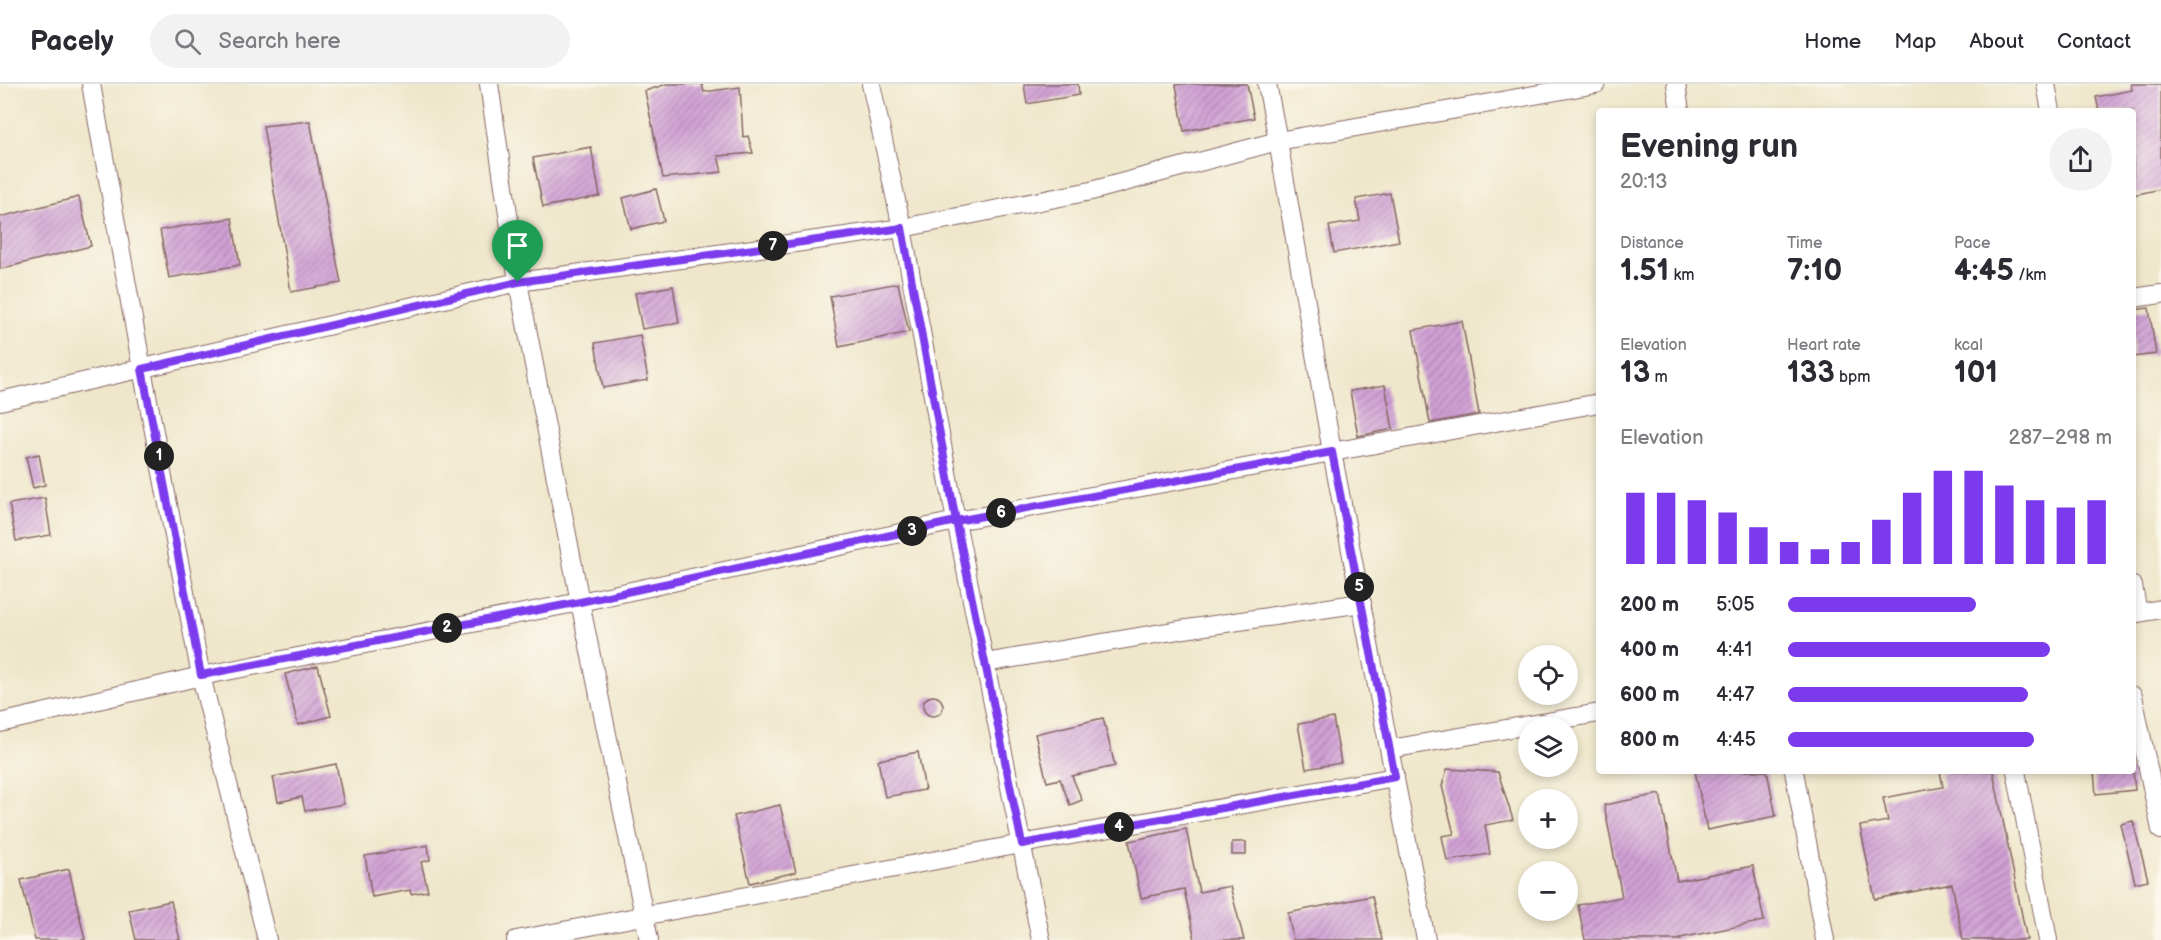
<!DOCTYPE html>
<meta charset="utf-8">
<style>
:root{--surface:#fff;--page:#f2f2f3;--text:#2b2b33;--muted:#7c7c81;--line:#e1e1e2;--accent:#7c3aed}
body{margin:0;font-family:"Balsamiq Sans",sans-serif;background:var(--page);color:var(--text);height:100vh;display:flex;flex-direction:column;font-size:22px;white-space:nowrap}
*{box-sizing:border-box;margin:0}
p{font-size:20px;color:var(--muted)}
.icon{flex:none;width:33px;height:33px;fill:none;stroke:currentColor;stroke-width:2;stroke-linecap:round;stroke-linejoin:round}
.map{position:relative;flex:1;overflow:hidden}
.drawer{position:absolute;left:1596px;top:24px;width:540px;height:666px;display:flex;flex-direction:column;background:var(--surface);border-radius:6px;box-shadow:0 3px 9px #0003}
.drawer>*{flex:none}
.tools{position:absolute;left:1518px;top:561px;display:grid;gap:12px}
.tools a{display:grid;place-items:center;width:60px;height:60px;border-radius:50%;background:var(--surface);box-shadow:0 3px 9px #0003;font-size:30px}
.pin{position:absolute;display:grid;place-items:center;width:51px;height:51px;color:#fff;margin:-62px -26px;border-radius:50% 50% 50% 0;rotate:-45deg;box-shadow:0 0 6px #0007}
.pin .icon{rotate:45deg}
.km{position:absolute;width:30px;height:30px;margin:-15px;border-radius:50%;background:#222;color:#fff;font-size:16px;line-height:30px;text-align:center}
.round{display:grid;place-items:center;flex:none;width:63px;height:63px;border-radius:32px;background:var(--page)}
.overview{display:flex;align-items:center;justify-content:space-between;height:102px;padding:0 24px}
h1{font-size:33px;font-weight:700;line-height:45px}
.figures{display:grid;grid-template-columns:repeat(3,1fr);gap:9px;height:102px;padding:6px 24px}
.figures div{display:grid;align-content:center}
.figures b{font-size:30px;font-weight:700}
.figures small{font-size:16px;font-weight:400}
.figures p{font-size:16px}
.chart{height:168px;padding:12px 24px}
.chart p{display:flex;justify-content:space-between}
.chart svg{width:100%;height:108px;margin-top:6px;stroke:var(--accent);stroke-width:6}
ul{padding:0 24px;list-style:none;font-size:20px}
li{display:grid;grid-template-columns:96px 72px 1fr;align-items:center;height:45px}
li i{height:15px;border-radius:8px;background:var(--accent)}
header{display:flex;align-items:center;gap:36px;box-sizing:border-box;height:84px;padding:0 30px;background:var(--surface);border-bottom:2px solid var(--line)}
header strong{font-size:28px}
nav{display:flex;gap:33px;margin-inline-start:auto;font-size:21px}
.search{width:420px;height:54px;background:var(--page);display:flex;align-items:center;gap:15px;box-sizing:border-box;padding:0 21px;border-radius:33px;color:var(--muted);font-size:22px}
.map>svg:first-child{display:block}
</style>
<header>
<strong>Pacely</strong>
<div class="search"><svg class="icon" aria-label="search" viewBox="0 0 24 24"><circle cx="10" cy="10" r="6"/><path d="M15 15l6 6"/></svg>Search here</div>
<nav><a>Home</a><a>Map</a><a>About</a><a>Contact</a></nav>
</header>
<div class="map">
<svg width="2161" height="856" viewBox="0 0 2161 856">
<defs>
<pattern id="building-hatch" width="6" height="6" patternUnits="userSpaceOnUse" patternTransform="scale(1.5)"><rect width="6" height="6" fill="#d0a0d5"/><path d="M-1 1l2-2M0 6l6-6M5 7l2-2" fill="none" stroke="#ab82ad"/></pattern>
</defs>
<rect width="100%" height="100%" fill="#fbf7ec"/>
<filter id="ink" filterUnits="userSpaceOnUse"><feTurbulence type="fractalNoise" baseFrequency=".0167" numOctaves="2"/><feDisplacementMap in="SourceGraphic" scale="12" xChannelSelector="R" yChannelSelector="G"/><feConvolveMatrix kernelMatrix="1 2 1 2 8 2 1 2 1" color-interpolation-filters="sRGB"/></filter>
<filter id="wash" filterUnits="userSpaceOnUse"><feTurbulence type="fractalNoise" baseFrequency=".008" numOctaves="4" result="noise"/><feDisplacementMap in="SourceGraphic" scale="24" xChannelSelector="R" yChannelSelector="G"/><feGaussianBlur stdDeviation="1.35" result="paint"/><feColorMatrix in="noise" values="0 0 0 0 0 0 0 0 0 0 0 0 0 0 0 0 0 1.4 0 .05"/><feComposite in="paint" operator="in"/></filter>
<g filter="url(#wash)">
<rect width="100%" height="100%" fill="#efe7cb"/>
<g id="blocks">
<path fill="url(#building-hatch)" d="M667,0H702L704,8L740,3L743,53L748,52L753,69L718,72L722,88L663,94L645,7Z
M1024,0H1078L1079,11L1027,20Z
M1183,0H1247L1254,34L1184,47L1176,1Z
M2131,0H2161V105L2133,111V27H2099L2096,13L2132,6Z
M310,37L341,199L291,208L263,42Z
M591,63L600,112L543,123L533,74Z
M656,105L664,137L631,145L623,114Z
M1390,109L1399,157L1334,169L1329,142L1360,137L1356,115Z
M79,113L91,162L0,185V133Z
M232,134L240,181L169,194L160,146Z
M898,199L909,248L839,263L830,212Z
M673,202L679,239L642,245L635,209Z
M2149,224L2156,270L2133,273V226Z
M1462,237L1479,330L1430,339L1413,246Z
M640,251L648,296L603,304L595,259Z
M1385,301L1393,345L1358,352L1350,307Z
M39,370L45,401L33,404L26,373Z
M45,414L51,451L16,457L9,420Z
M318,582L331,632L298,641L285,590Z
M923 622a10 10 0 1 1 20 0a10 10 0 1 1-20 0Z
M1103,634L1115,682L1072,692L1082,716L1070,721L1060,695L1047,698L1035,650Z
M1333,634L1341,679L1306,685L1298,640Z
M918,668L925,706L885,713L878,676Z
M336,680L344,720L305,727L302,713L278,718L273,693Z
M1447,685L1498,688L1513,736L1485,741L1490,770L1447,777L1442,752L1454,750L1442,702Z
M1695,687H1767L1776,732L1707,746Z
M1940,687H1993L2027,856H1963L1952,800L1875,815L1860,742L1888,737L1883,714L1943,703Z
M2094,687H2133L2135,706L2096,710Z
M1660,710L1677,797L1753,782L1764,837L1680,854L1681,856H1585L1578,821L1622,813L1604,721Z
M780,721L796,788L750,799L734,732Z
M2133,737L2148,796L2135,799L2121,740Z
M1186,745L1199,808L1230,802L1244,856H1195L1184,805L1141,814L1129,757Z
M1232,758H1246V771H1232Z
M428,761L430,776L421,778L428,807L411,810L410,806L372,813L365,772Z
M69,785L85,856H35L21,796Z
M1372,812L1382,856H1293L1288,829Z
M171,817L180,856H136L129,826Z"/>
</g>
</g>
<g filter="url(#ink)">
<use href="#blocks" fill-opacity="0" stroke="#846563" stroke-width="1.5"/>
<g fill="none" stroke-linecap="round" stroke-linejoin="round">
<g stroke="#846563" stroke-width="20">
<path id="street" d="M91,0L142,285L201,592L267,856
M489,0L518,198L580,518L649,856
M871,0L902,144L956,437L1041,856
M1267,0L1278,57L1332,368L1426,856
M1676,0L1680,27
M2046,0L2051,27
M2133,214L2161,210
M0,317L518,198L902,144L1091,107L1278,57L1596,0
M2133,502L2138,529
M2133,530L2161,525
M985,579L1179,546L1362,519
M2133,612L2161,746
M0,639L201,592L580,518L956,437L1599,319
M1390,665L1599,629
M1794,687L1825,856
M2016,687L2048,856
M516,856L1021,760L1395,693"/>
</g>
<use href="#street" stroke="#fff" stroke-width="18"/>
</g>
</g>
<g fill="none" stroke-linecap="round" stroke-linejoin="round" filter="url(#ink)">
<g stroke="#fff" stroke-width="12">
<path id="route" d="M518,198L142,285L201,591L580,518L956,437L1022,760L1395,693L1332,368L956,437L902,144L518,198"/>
</g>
<use href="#route" stroke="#7c3aed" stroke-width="8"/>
</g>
</svg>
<div class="tools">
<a><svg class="icon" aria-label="locate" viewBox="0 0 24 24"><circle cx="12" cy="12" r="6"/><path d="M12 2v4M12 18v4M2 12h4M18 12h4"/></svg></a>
<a><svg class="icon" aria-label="layers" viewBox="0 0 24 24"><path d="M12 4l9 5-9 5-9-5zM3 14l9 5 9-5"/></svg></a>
<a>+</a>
<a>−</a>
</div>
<div class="pin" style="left:518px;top:198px;background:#1e9e55"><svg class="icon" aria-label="arrive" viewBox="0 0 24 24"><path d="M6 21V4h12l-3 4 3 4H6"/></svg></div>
<b class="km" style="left:159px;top:372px">1</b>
<b class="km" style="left:447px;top:544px">2</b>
<b class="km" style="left:912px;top:447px">3</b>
<b class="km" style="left:1119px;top:743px">4</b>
<b class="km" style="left:1359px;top:503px">5</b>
<b class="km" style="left:1001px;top:429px">6</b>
<b class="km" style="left:773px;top:162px">7</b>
<section class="drawer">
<div class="overview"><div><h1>Evening run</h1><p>20:13</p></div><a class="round"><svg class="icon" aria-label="share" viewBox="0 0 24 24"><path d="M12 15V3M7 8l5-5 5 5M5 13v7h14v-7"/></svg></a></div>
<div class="figures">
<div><p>Distance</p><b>1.51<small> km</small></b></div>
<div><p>Time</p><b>7:10</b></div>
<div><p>Pace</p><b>4:45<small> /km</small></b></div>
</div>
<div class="figures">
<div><p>Elevation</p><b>13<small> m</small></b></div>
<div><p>Heart rate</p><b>133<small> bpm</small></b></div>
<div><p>kcal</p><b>101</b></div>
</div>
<div class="chart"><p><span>Elevation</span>287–298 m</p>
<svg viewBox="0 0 160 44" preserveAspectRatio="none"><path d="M5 44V15M15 44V15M25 44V18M35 44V23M45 44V29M55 44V35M65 44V38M75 44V35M85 44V26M95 44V15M105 44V6M115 44V6M125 44V12M135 44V18M145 44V21M155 44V18"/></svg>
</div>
<ul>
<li><b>200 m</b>5:05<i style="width:58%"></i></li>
<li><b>400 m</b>4:41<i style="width:81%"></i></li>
<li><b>600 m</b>4:47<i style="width:74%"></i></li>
<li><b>800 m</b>4:45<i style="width:76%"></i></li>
</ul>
</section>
</div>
